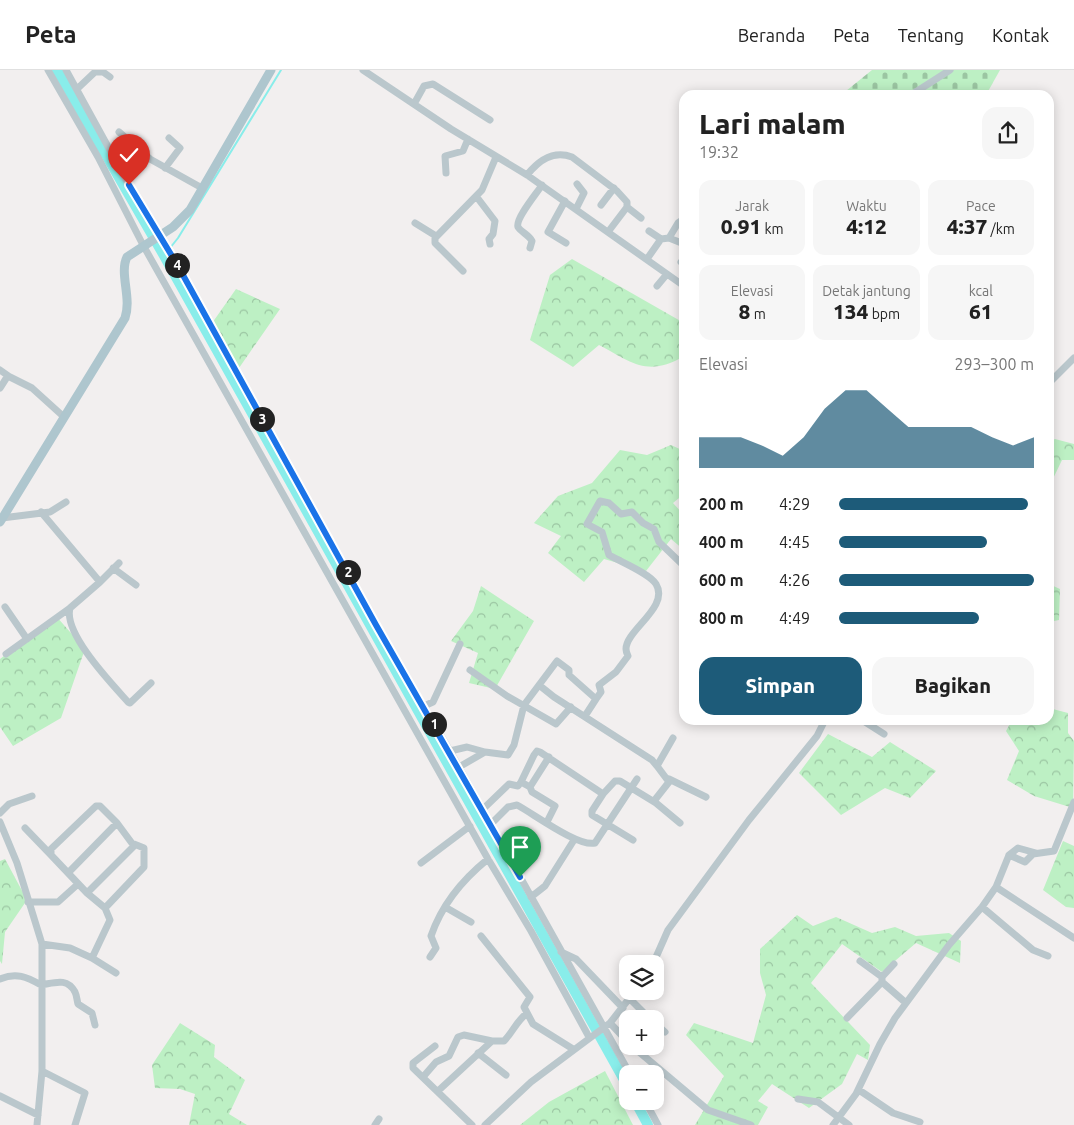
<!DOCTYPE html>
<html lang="id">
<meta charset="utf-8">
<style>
:root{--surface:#fff;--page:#f6f6f6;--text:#222;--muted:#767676;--line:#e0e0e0;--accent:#1d5b79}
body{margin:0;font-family:Ubuntu,sans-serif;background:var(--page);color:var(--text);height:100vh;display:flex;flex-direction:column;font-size:19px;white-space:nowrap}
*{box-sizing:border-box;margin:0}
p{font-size:16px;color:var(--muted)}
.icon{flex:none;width:28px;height:28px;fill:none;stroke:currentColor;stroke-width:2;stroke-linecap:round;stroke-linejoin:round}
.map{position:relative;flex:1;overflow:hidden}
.side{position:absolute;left:679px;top:20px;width:375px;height:635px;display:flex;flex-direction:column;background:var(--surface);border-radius:15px;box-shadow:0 2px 12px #0003}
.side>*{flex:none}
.tools{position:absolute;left:619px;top:885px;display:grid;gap:10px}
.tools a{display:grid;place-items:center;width:45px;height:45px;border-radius:10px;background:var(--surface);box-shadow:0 2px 12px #0003;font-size:25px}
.pin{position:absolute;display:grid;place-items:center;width:42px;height:42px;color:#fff;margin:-51px -21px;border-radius:50% 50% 50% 0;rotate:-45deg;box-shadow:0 0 5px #0007}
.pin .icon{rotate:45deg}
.km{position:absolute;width:25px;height:25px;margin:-12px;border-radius:50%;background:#222;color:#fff;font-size:14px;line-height:25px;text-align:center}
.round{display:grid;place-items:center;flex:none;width:52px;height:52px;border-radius:15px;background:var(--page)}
.summary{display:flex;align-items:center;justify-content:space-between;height:85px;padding:0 20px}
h1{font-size:28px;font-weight:800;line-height:38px}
.figures{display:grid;grid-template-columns:repeat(3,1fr);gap:8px;height:85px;padding:5px 20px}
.figures div{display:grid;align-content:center;border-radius:12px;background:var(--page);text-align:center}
.figures b{font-size:21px;font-weight:800}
.figures small{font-size:14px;font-weight:400}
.figures p{font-size:14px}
.chart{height:140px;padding:10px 20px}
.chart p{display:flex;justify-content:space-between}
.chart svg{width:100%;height:90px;margin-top:5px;fill:var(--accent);opacity:.7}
.action{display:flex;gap:10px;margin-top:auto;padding:10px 20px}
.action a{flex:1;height:58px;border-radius:15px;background:var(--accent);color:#fff;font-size:20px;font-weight:800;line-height:58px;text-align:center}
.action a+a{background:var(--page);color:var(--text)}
ul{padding:0 20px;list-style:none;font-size:16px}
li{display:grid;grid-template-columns:80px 60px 1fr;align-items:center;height:38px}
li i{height:12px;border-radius:6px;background:var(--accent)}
header{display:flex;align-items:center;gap:30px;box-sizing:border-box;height:70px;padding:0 25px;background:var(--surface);border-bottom:1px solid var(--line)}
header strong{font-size:24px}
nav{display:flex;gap:28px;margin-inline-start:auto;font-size:18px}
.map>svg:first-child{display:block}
</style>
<header>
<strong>Peta</strong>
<nav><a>Beranda</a><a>Peta</a><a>Tentang</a><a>Kontak</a></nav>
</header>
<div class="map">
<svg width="1074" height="1055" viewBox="0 0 1074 1055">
<defs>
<pattern id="forest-crowns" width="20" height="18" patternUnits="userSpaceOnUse" patternTransform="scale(1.25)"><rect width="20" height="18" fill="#bdf0c4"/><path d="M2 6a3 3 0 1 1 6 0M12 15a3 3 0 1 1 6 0" fill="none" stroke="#9bc5a2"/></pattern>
<pattern id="cemetery-stones" width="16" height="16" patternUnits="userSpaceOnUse" patternTransform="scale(1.25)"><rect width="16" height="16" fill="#bdf0c4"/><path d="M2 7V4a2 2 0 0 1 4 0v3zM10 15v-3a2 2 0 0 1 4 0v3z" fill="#9bc5a2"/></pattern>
</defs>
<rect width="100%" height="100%" fill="#f2efef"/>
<path fill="url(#forest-crowns)" d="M572,189L684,253V286C648,308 631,292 599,275L573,297L530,270L550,205Z
M236,219L280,239L239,298L210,256Z
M1055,369L1074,374V390H1062L1049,417V372Z
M671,375L684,381V424L673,433L684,445V480L671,469L646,501L604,489L584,512L548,483L561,466L534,453L558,426L592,413L620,380L647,385Z
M1049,514L1060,519L1059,550L1049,552Z
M481,516L534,551L495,619L469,613L478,583L451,571L473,541Z
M56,546L85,579L61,648L13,676L0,657V589Z
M1049,638L1068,643V663L1074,671L1073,738L1034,726L1007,710L1019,681L1006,661L1012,650H1049Z
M828,664L872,687L890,672L936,701L910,728L885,718L841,745L799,703Z
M1063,771L1074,776V838L1066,837L1043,820Z
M5,789L27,830L5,862L2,894L0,891V791Z
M797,845L813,856L836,847L872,863L895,857L916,866L949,863L961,871L960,893L916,873L882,902L842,874L811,913L870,975L868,990L857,984L842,1014L809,1038L772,1014L758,1031L768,1037L758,1055H695L724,1006L686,965L694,953L753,973L766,925L760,903V879Z
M180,953L215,975L214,987L245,1010L229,1044L247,1055H189L195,1024L180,1019L155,1018L152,995Z
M605,1001L633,1055H520L549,1032Z"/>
<path fill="url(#cemetery-stones)" d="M872,0H1000L986,25H841Z"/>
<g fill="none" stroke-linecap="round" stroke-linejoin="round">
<path stroke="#89edea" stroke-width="2" d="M170,178L178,168L281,0"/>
<path stroke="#89edea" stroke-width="10" d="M57,0L163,184L628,1017
M635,1031L648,1055"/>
<path stroke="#bac7cc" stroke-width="7" d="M48,0L98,87L143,175L488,789L531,861L589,967
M66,0L129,115L178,196L376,555L450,681L630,1004
M363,0L451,59L527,105L684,216
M77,19L95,2H103L110,7
M911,25L950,0
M414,34L424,16L433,14L490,50
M119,62L150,89L202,118
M165,98L180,78L169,68
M446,103L445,86L463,81L468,69
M527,105C539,90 553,80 572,87L617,121L627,132V137
M476,126L495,151L493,164L489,169L490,174
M565,131L548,162L566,173
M601,135L614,118
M576,139L584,123L577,114
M415,153L436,166
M649,161L661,169
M608,162L627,137L641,148
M669,168L678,153L684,149
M530,178L532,171C529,165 521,162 518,157C515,149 537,123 542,115
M647,189L661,169L669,168L684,174
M681,192L684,194
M463,201L435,173V168L482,120L496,87
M657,216L667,204
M0,300L10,307
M1049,313L1074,288
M0,318L7,307H10L32,318L64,347
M41,442L100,512L119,493
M2,448L50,442L66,432
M113,498L136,515
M100,512L70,538C63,563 111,613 128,632L130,633L151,613
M5,537L27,569
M6,584L70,538
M470,600L507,626L556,654L571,637
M539,615L554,627L652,690L657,696
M424,636L433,632L460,574
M585,646L596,629
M862,650L884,664
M450,681L467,677L485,682
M459,697L485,682L508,685L514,675L524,635L557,591L569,600V605L596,629L601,622L599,615L616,602L628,586C627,584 626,582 626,579C626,560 670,537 656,514C649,503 621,492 609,485L602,462L587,454L600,431L609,433L621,444L632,442L643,453L654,459L659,472L684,496
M669,709L706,727
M521,712L534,685L537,681L540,682L603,724L592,741V745L633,770
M530,717L532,722L555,736L547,752
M603,724L615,711H620L656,733L680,753
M654,731L669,712L657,696L673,668
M482,740L509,714L518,716L521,712L530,717L549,687
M0,743L9,734L32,726
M0,752L17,793L42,874V1001L37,1055
M117,753L100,736H96L51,779V785L87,823L105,838L144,797V778L134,774
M491,754L508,737L517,735C534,744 578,777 595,773L637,709
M25,758L51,785
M1009,785L1018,778L1036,783
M421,793L470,756
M68,803L117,753L134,776L87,823
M996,817L1074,868
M531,827L545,816L574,770
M28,832H58L78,814
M445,837L471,852
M982,837L1033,880L1048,886
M481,866L530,927L524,937L533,954L573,979
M42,874L70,878L92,888L110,850L105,838
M561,882L576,889L623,938
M430,887L436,878L431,866C442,834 462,810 488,789
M92,888L116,903
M860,891L882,907
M653,894L668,860L749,750L817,666L825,650
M894,894L882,907V912L906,933
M0,909C16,902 27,907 41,915C54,913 67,907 75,922C77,926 77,931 78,934L92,943L95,955
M630,929L650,949
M847,948L882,912
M610,953L628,972
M655,953L665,962
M435,976L413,993V998L472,1055
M632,976L708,1040L751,1055
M478,983L506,1005
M42,1001L85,1023L75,1055
M423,1007L436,992L449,986L458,967L464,965L492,971
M859,1020L893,1043L920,1052
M438,1021L492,971H504C513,962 516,952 526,944
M0,1026L38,1045
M798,1029L818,1032L849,1055
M645,1031L658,1055
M375,1055L379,1049
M485,1055L531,1012L610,953L635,921
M833,1055L856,1024L880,974L895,948L949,875L982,837L996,817L1009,785L1025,792L1033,784L1054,781L1074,732"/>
<path stroke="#aec6ce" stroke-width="9" d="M0,452L125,248C132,228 119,203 127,187L173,157L190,140L271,0"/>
</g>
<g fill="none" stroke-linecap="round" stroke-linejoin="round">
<g stroke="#fff" stroke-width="10">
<path id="route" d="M129,115L178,196L376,555L520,807"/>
</g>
<use href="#route" stroke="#1a73e8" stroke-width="6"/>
</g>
</svg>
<div class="tools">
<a><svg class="icon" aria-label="layers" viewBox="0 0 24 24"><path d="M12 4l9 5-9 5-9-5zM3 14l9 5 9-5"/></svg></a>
<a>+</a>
<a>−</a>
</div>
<div class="pin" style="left:520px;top:807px;background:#1e9e55"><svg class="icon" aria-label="arrive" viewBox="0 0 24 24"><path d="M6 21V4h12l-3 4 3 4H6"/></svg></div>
<div class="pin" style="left:129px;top:115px;background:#d93025"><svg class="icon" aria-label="check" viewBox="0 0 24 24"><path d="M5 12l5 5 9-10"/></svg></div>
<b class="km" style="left:434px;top:654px">1</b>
<b class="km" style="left:348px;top:502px">2</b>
<b class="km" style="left:262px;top:349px">3</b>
<b class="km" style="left:177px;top:195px">4</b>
<section class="side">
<div class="summary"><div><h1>Lari malam</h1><p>19:32</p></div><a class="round"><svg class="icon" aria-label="share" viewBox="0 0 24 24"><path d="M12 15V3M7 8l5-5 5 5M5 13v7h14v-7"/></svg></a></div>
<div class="figures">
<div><p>Jarak</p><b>0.91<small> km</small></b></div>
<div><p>Waktu</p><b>4:12</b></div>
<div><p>Pace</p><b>4:37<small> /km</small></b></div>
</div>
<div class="figures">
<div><p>Elevasi</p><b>8<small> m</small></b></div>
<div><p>Detak jantung</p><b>134<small> bpm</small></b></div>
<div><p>kcal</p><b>61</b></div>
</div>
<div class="chart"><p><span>Elevasi</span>293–300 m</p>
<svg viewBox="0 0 160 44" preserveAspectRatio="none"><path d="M0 44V29L10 29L20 29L30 33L40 38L50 29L60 15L70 6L80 6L90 15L100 24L110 24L120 24L130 24L140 29L150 33L160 29V44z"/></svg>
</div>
<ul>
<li><b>200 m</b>4:29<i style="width:97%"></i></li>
<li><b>400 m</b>4:45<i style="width:76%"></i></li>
<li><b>600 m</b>4:26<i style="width:100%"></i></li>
<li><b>800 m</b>4:49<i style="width:72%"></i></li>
</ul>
<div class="action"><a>Simpan</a><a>Bagikan</a></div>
</section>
</div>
